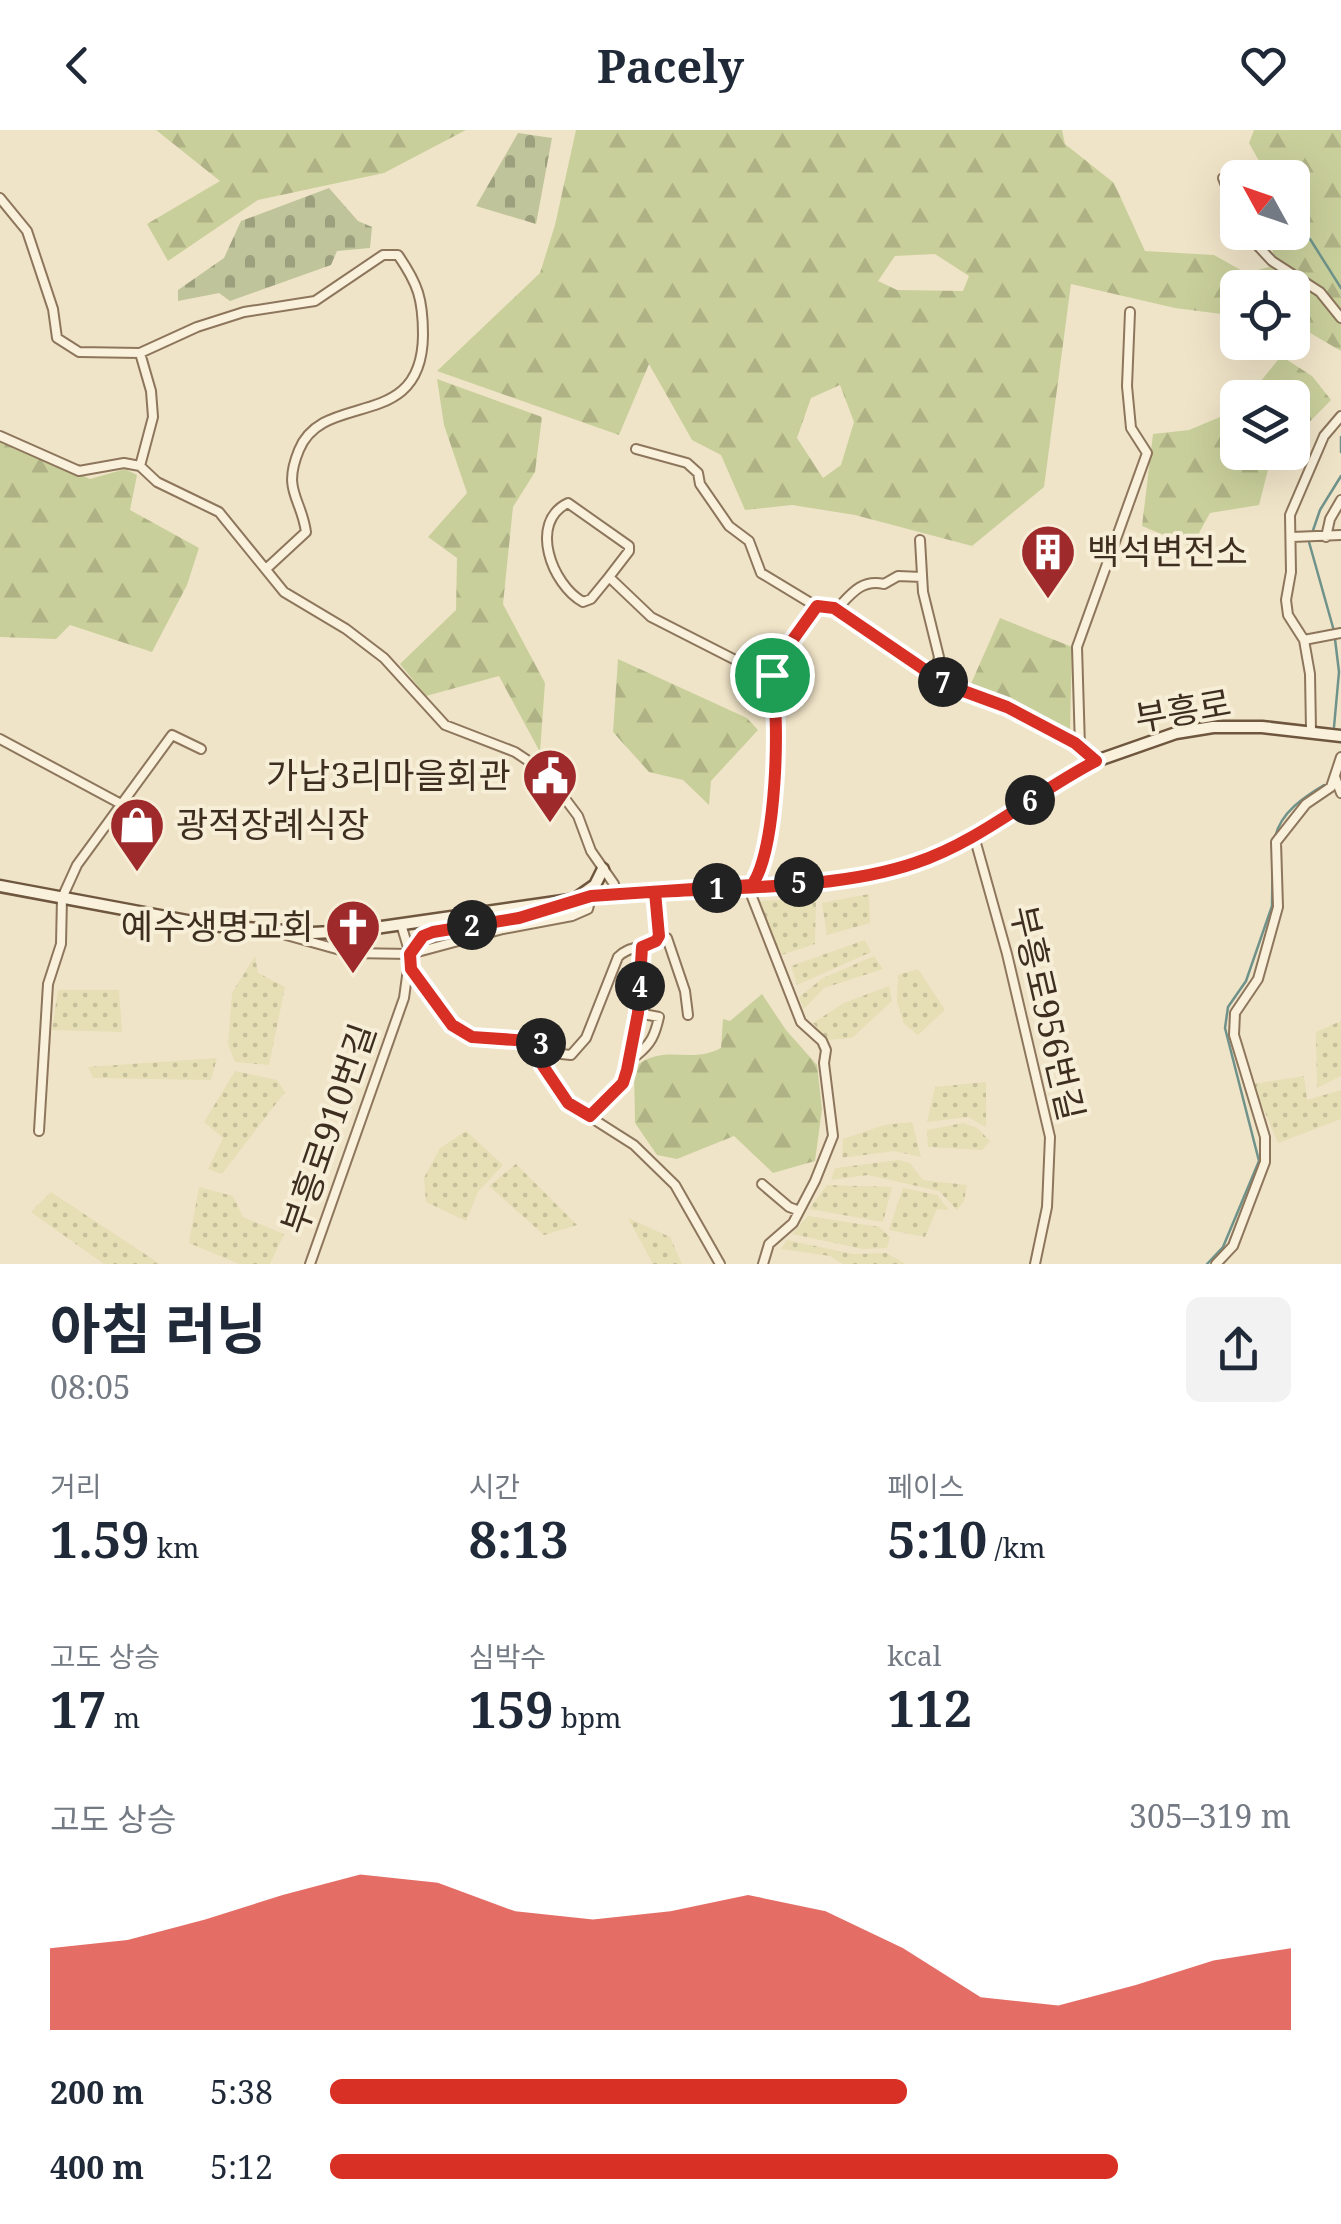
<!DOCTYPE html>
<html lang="ko">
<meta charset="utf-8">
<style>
:root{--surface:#fff;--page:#f2f2f3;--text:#1f2937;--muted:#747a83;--accent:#d93025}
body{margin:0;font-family:"Noto Serif","Noto Sans KR",serif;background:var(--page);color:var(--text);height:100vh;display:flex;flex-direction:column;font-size:38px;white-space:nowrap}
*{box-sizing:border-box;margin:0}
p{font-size:32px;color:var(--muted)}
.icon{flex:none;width:55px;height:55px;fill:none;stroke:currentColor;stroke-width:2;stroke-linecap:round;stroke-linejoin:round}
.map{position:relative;height:1134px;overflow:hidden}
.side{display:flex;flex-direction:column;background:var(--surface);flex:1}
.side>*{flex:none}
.needle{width:65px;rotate:310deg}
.controls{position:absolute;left:1220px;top:30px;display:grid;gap:20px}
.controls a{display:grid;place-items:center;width:90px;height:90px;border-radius:15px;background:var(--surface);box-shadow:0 10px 40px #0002;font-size:50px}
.pin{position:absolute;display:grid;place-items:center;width:85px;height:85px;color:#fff;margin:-42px;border:5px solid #fff;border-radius:50%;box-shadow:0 2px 10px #0007}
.km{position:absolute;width:50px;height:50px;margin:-25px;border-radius:50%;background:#222;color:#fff;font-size:28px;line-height:50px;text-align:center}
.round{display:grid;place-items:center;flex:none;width:105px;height:105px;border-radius:15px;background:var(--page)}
.summary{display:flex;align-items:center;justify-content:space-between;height:170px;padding:0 50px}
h1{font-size:55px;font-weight:700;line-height:75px}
.stats{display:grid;grid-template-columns:repeat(3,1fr);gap:15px;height:170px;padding:10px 50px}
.stats div{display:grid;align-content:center}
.stats b{font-size:50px;font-weight:700}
.stats small{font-size:28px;font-weight:400}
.stats p{font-size:28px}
.chart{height:280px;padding:20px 50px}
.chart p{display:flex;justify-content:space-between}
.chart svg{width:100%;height:180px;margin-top:10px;fill:var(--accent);opacity:.7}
ul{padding:0 50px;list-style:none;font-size:32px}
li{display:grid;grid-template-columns:160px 120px 1fr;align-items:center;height:75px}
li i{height:25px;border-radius:12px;background:var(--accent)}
header{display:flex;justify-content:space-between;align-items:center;height:130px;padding:0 50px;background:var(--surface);font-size:45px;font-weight:700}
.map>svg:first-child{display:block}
</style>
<header><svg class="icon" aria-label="back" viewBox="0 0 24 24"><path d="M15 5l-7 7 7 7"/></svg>Pacely<svg class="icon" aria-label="heart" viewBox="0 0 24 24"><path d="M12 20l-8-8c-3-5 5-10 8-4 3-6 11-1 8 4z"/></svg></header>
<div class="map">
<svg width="1341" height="1134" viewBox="0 0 1341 1134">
<defs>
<pattern id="farmland-dots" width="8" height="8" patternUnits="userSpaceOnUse" patternTransform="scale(2.5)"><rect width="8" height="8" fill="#e6deb5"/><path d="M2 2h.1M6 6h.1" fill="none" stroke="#c6bf9b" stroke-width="1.8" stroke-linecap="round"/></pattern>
<pattern id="forest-firs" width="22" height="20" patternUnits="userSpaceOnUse" patternTransform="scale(2.5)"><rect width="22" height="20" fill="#c9cf9b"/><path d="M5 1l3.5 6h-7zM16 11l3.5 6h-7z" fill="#aeb285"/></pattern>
<pattern id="cemetery-stones" width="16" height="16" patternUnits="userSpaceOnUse" patternTransform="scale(2.5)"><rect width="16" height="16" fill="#bfc49a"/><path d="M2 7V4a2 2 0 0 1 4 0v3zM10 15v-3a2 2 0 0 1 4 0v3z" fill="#9ca07d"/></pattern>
</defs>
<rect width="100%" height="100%" fill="#f0e4c8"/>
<path fill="url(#farmland-dots)" d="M869,764L870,793L827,805L822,773Z
M816,769L815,814L778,826L758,771Z
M865,810L871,822L797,855L791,836Z
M255,826L258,843L285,857L269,935L235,932L228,914L232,863Z
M874,826L883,839L824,858L804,879L799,867L823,848Z
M918,839L945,880L918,905L904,894L897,872L898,845Z
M889,856L892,871L852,908L827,910L813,893L844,873Z
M58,860H119L122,902L52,900Z
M1341,891V946L1317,958L1316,902Z
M217,928L211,950L93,948L88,937Z
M235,941L277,950L285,962L222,1044L208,1039L223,1008L204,992Z
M1304,946L1307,970L1341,960V989L1278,1013L1253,954Z
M986,952V997L968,987L927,992L935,957Z
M912,992L921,1027L894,1021L842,1028L843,1009L884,995Z
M963,993L977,998L990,1011L982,1020L928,1017L927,1000Z
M466,1001L503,1035L478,1062L466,1091L426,1072L424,1048L440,1018Z
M899,1030L910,1033L923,1050L967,1055L964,1071L957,1080L939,1061L868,1045L831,1050L835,1038Z
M516,1034L577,1095L544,1105L489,1056Z
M827,1055L892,1057L883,1092L809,1079Z
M199,1057L233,1066L243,1087L284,1104L270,1134H239L189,1113Z
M903,1058L937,1065L949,1080L937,1079L925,1107L889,1100Z
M51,1062L160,1134H104L31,1082Z
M808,1086L879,1097L890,1107L887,1118L863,1119L792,1104Z
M628,1088L670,1107L682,1134H653Z
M787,1110L853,1124L886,1123L906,1134H843L830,1126L781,1119Z"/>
<path fill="url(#forest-firs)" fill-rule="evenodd" d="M156,0H466L384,43L258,70L168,131L147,94L220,51Z
M576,0H1062L1065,14L1114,53L1145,121L1214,125L1246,143L1277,135L1267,103L1292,102V48L1268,47L1249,13L1254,0H1341V221L1293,193L1292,158H1238L1237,186L1175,178L1071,154L1044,357L972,416L855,385L792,375L745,380L721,325L692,310L649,234L619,305L437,241L540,143L555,95ZM935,124L969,146L963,161L897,160L878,151L895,126ZM840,255L854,292L841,335L823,348L797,308L811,268Z
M1281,226L1312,246L1331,270L1293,309L1292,268L1248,267Z
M437,249L542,287L535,342L513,377L503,474L545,553L540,622L499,546L426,566L400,534L456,480L457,428L428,407L467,363L444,295Z
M1237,280L1238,322L1280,323L1270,332L1259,375L1210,383L1199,403L1217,427L1142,396L1153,304L1189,300Z
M0,309L90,349L125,339L137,345L130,380L199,418L187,455L152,522L70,495L56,509L0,507Z
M1000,488L1072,517L1070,600L1052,597L970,556Z
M618,529L747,588L758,600L711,651L709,675L683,650L649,642L613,602Z
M762,864L786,900L817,935L822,979L815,1031L773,1043L734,1006L677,1029L657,1025L635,993L634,938C663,912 689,935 721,918L723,889L730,891Z"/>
<path fill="url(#cemetery-stones)" d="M518,3L552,8L536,94L476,76Z
M329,58L358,91L372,97L370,118L337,121L331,135L230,171L219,163L178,171V160L224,128L241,91Z"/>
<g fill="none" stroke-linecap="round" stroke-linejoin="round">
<path stroke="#6f938a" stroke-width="2.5" d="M1310,109L1341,158
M1341,307V322
M1334,501L1309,412L1320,380L1341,346
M1334,597L1339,542L1335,509
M1275,707C1281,682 1304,667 1324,655
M1207,1134L1223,1117L1259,1031L1225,898L1228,877L1246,851L1272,776L1273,714"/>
<g stroke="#8d765c" stroke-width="12">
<path id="street" d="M1223,48L1238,86
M0,68L27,101L53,179L57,208L79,222L140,223L151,261L153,287L140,336L157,352L219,382L284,462L346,499L384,528L445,595L515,622L545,642L578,686L591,721L614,754L617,765
M1245,102L1272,131L1320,162L1341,188
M140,223L197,197L244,182L315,171L383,125H398C418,154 423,169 423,205C422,304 324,259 299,320C282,361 301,367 306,402L266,439
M0,306L79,341L124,333L140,336
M636,319L687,333L698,343L700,354L729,396L749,411L761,443L814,475L833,478L947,555L1007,577L1075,613L1096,631
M1292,407L1341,405
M1326,407L1330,389L1341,370
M920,410L923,462L939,527L934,546
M609,447L591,469L583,472C552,455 528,392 568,373L629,416V421L609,447L651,487L755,540L772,545
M836,480C851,464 861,449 884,454L898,446L922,447
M1304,510L1341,503
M1311,600L1310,544L1304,510L1288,485L1286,470L1291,442L1290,385L1324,306L1341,286
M0,609L121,674
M1080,617L1077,517L1147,323L1131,298L1127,256L1130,182
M1335,647L1341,663
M974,706L1007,824L1050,1007L1047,1077L1035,1134
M279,803L351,823L410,824L503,799L572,786L588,779L591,767
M659,806L667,808L685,861L688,885
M411,839L446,889L464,904L542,913L561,924L571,925L586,908L618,827C629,815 646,819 658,808L655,763
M553,919L543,936L568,973L634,1015L675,1055L720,1134
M627,925H637C651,914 655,905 659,887L638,883
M591,987L623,953L627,940V925L638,883L641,817
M39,1001L48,854L61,814L62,768L77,735L172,605L201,619
M762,1054L789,1077L797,1080
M310,1134L404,868L410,824L401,794
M763,1134L769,1114L793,1093L815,1051L833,1006L824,933L826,920L822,911L801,892L752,767V755L760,743L771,696L774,602L772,545L775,536L817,476
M1216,1134L1233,1116L1265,1032V1007L1234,905L1235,883L1258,849L1278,777L1276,712L1306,674L1331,657L1341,627"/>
</g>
<g stroke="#6f573f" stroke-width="15">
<path id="secondary" d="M0,756L209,795L312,803L354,801L591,767L839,749L914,734L948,719L1096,631L1176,603L1213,597H1262L1341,606
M578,767L595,755L603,739
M410,824L423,806L433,803L519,788L547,779"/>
</g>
<use href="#street" stroke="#faf1dc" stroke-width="8"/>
<use href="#secondary" stroke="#faf1dc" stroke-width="10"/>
</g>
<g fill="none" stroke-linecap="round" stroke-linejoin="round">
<g stroke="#fff" stroke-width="20">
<path id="route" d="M772,545C780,589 777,720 752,755L591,766L519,788L433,802L423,806L410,824L411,839L452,895L472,907L530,911L553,920L543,936L568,973L590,986L623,953L627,940L638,883L642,817L656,811L659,806L655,762C736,757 839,759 915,733C981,711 1034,663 1096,631L1075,613L1007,577L947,555L834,478L817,476L774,536L772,545"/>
</g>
<use href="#route" stroke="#d93025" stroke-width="12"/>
</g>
<defs>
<g id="building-pin" transform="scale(2.875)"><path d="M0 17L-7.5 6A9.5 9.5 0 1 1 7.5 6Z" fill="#9e2a2b" stroke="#f7eed8"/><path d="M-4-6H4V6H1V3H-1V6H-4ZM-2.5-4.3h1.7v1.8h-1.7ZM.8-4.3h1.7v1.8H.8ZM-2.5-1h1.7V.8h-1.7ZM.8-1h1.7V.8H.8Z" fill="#fff"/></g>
<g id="civic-pin" transform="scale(2.875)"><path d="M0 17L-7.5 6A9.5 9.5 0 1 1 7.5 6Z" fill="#9e2a2b" stroke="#f7eed8"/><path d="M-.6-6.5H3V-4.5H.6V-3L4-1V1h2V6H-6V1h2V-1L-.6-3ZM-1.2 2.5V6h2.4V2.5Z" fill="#fff"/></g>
<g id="shop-pin" transform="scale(2.875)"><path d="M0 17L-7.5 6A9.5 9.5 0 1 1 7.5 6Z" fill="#9e2a2b" stroke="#f7eed8"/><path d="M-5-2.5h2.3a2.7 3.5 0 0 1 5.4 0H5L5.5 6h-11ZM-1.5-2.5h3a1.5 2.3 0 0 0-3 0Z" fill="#fff"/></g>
<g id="church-pin" transform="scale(2.875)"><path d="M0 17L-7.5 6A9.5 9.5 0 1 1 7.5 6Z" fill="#9e2a2b" stroke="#f7eed8"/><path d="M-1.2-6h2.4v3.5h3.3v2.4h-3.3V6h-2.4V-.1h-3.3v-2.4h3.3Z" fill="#fff"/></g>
</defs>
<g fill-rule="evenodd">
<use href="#building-pin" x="1048" y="422"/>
<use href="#civic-pin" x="550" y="646"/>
<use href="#shop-pin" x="137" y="695"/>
<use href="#church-pin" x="353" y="797"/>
</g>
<g text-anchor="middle" stroke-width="8" stroke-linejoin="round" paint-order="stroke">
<g font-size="35" fill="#3d2e20" stroke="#f7eed8" text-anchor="start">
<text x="1087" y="434">백석변전소</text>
<text x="511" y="658" text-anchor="end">가납3리마을회관</text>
<text x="176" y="707">광적장례식장</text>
<text x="314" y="809" text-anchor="end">예수생명교회</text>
</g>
<g font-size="35" fill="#3d2e20" stroke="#f7eed8">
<text transform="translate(1183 581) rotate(-10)" y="12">부흥로</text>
<text transform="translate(1047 883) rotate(77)" y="12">부흥로956번길</text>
<text transform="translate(329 999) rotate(-71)" y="12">부흥로910번길</text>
</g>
</g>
</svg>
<div class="controls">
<a><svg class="needle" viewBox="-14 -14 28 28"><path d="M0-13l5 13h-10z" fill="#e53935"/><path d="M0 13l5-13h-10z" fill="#747a83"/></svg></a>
<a><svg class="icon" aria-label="locate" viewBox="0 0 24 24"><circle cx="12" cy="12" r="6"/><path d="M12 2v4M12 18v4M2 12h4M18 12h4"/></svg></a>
<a><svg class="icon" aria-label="layers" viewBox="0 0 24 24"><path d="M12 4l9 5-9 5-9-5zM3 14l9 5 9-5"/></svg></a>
</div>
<div class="pin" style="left:772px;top:545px;background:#1e9e55"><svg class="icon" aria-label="arrive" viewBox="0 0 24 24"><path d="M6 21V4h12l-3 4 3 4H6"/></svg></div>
<b class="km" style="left:717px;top:758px">1</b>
<b class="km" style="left:472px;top:795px">2</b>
<b class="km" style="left:541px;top:913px">3</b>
<b class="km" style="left:640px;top:856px">4</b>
<b class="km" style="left:799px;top:752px">5</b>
<b class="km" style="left:1030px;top:670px">6</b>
<b class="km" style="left:943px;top:552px">7</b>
</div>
<section class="side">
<div class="summary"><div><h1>아침 러닝</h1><p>08:05</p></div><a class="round"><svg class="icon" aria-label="share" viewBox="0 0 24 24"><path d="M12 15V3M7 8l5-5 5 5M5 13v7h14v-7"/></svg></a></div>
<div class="stats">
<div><p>거리</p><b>1.59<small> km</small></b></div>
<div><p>시간</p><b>8:13</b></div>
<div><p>페이스</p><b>5:10<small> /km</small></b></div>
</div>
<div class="stats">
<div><p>고도 상승</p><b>17<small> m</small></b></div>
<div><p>심박수</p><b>159<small> bpm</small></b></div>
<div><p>kcal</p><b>112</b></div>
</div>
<div class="chart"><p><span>고도 상승</span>305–319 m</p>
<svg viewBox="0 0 160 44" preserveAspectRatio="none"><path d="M0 44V24L10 22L20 17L30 11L40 6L50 8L60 15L70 17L80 15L90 11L100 15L110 24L120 36L130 38L140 33L150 27L160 24V44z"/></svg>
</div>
<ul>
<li><b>200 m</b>5:38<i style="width:60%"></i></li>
<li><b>400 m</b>5:12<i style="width:82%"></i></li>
</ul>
</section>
